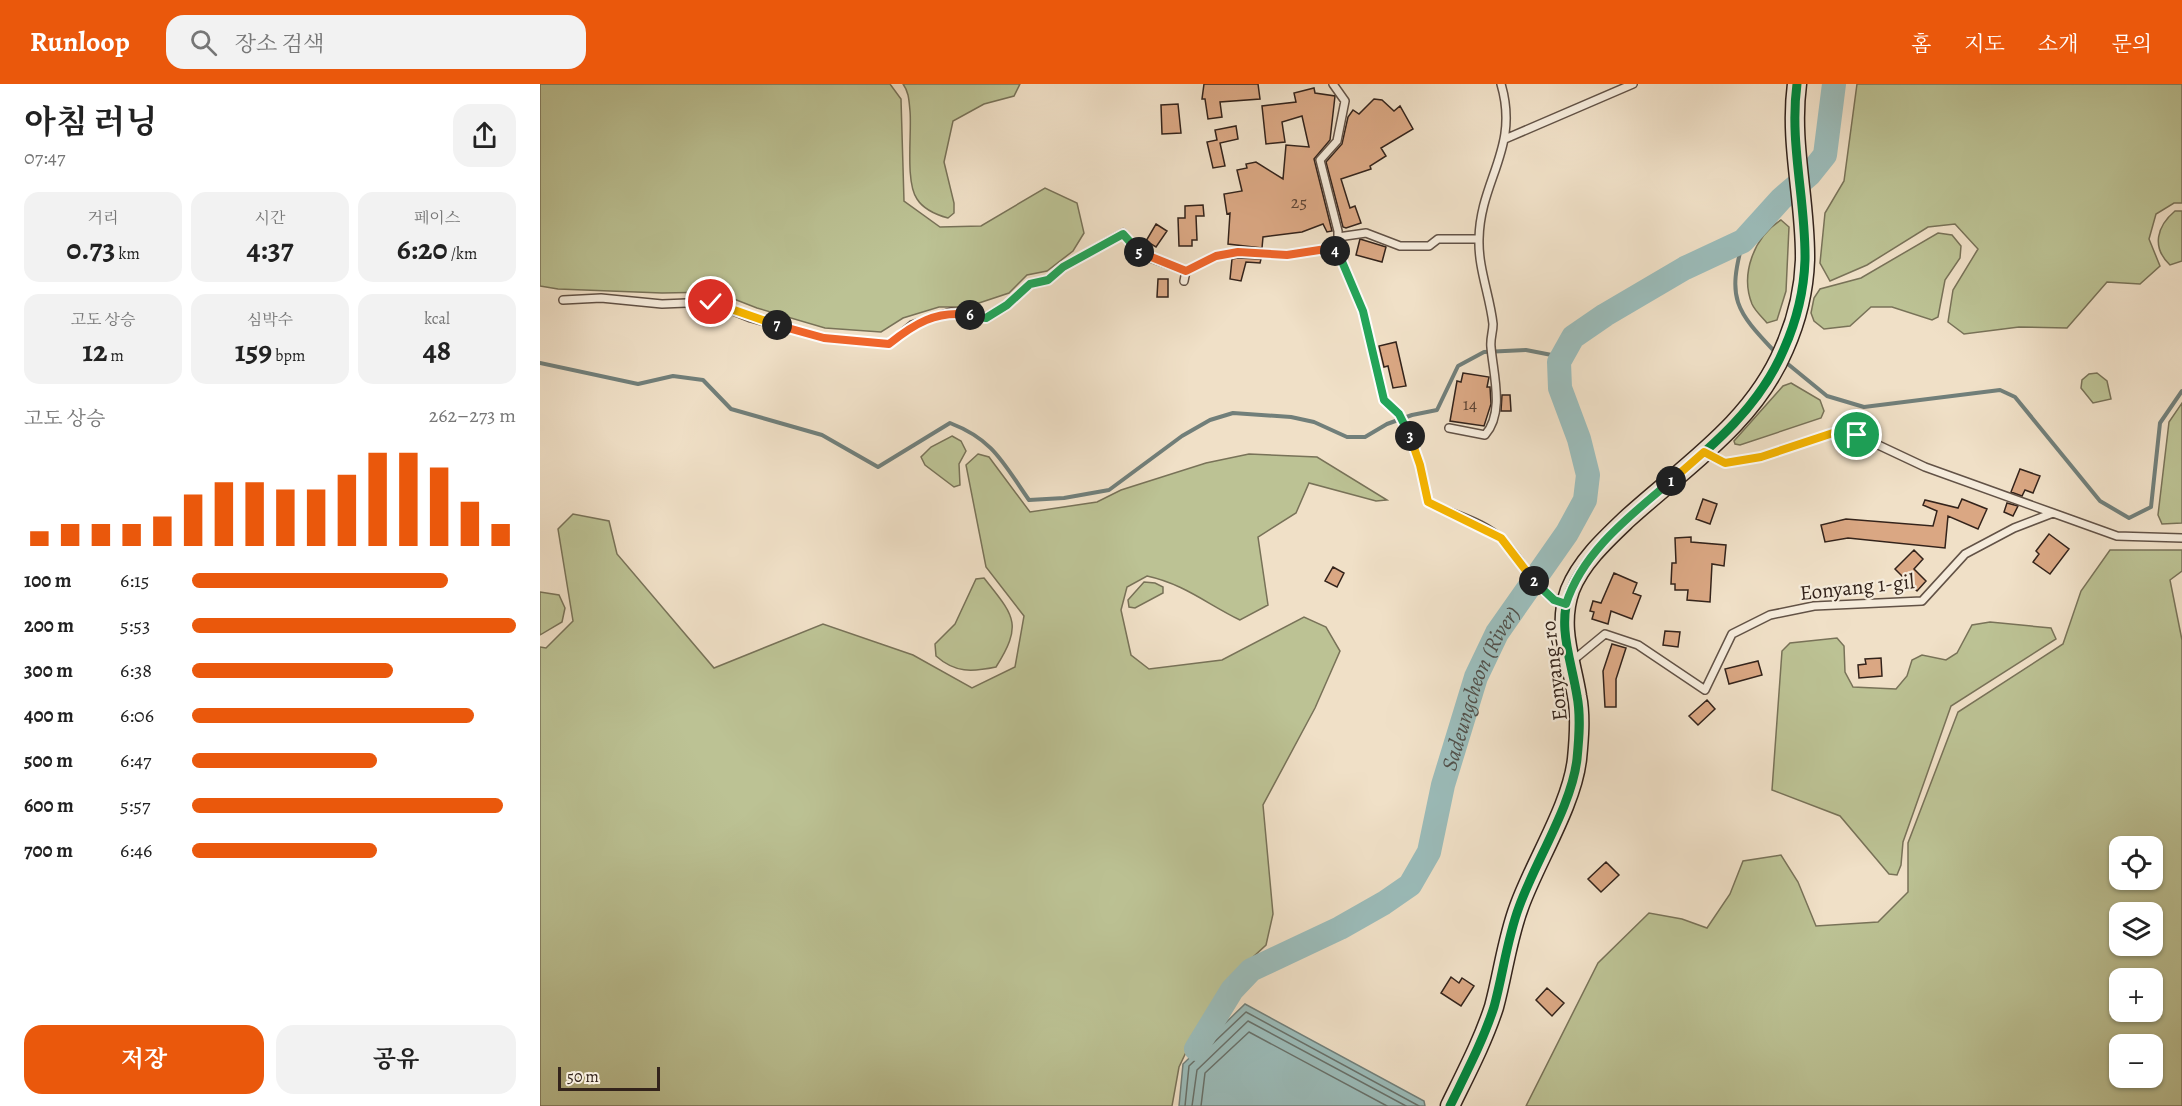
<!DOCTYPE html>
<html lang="ko">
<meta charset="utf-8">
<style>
:root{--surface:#fff;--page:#f2f2f2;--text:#222;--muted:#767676;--accent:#ea580c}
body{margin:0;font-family:Alegreya,"Noto Serif KR",serif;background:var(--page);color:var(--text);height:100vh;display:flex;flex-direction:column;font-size:22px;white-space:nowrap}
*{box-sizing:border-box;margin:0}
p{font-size:20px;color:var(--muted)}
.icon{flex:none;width:33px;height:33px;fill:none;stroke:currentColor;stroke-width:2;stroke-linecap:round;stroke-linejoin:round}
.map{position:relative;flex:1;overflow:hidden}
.panel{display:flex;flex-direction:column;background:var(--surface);width:540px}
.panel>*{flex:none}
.buttons{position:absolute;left:1569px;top:752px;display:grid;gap:12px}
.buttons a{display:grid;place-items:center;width:54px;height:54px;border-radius:12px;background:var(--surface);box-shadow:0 2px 4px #0004;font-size:30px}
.scale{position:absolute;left:18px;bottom:15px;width:102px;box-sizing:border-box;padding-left:6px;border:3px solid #33231b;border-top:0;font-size:16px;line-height:21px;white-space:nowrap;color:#33231b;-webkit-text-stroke:4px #f5ebdb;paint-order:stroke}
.pin{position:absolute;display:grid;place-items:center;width:51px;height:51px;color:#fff;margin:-26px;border:3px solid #fff;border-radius:50%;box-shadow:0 2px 6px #0007}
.km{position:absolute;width:30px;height:30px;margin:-15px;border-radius:50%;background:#222;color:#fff;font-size:16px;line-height:30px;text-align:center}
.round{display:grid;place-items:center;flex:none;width:63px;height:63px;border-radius:18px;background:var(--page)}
.head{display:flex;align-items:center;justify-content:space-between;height:102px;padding:0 24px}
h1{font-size:33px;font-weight:700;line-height:45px}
.figures{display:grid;grid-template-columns:repeat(3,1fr);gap:9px;height:102px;padding:6px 24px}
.figures div{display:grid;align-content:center;border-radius:15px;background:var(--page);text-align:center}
.figures b{font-size:30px;font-weight:700}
.figures small{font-size:16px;font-weight:400}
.figures p{font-size:16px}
.chart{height:168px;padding:12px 24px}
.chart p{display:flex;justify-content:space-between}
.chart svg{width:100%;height:108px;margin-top:6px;stroke:var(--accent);stroke-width:6}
.primary-button{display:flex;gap:12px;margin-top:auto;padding:12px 24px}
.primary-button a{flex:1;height:69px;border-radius:18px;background:var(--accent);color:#fff;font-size:24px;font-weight:700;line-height:69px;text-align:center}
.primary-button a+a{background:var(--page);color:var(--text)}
ul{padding:0 24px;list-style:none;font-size:20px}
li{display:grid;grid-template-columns:96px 72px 1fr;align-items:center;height:45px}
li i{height:15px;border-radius:8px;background:var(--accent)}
header{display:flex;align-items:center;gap:36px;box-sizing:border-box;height:84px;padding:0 30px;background:var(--accent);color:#fff}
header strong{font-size:28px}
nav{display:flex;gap:33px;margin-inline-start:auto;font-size:21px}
.search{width:420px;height:54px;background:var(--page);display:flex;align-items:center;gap:15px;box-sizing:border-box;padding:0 21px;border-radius:18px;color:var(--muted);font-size:22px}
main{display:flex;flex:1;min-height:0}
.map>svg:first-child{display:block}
</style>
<header>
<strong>Runloop</strong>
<div class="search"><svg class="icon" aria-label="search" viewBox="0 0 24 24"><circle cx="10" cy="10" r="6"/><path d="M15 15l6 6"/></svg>장소 검색</div>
<nav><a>홈</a><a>지도</a><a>소개</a><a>문의</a></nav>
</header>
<main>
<section class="panel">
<div class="head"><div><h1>아침 러닝</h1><p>07:47</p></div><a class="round"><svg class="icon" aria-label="share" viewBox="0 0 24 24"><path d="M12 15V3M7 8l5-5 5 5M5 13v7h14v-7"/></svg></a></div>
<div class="figures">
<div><p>거리</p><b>0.73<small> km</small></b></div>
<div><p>시간</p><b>4:37</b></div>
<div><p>페이스</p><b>6:20<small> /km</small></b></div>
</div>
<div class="figures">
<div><p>고도 상승</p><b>12<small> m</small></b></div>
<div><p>심박수</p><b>159<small> bpm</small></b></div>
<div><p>kcal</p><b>48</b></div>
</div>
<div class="chart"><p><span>고도 상승</span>262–273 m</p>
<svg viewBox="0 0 160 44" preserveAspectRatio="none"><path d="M5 44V38M15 44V35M25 44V35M35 44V35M45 44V32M55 44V23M65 44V18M75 44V18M85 44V21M95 44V21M105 44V15M115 44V6M125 44V6M135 44V12M145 44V26M155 44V35"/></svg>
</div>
<ul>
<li><b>100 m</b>6:15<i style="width:79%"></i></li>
<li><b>200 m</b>5:53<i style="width:100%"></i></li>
<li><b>300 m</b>6:38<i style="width:62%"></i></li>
<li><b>400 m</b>6:06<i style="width:87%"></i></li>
<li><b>500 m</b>6:47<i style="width:57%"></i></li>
<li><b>600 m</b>5:57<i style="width:96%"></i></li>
<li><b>700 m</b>6:46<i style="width:57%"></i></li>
</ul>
<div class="primary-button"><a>저장</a><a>공유</a></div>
</section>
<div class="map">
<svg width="1642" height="1022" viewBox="0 0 1642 1022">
<rect width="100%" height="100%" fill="#f0e0c7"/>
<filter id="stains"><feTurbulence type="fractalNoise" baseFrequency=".00333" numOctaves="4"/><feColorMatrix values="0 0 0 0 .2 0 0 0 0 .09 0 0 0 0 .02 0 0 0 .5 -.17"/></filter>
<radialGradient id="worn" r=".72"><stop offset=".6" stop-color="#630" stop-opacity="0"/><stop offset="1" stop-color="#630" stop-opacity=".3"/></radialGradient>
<path fill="#bcc294" stroke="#787258" stroke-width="1.5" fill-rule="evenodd" d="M0,0H350L361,15L364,117L400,143L441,142L505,104L537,119L544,149L533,167L507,187L487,191L469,209L427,223H399L363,234L341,248L285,244L217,224L176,208L122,209L18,205L0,202Z
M363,0H480L474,12L444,20L413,37L404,78L414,119V129L408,134C397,131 384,126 377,115C365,98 372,48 370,27C369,17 369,8 363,0Z
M1317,0H1642V119H1634L1616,130L1609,155L1620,182L1600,200L1567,198L1527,244L1479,243L1424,250L1408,238L1413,206L1438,165L1415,140L1388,143L1327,181L1290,197L1280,179L1285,129L1304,97Z
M1635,127H1642V177L1630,181C1611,163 1617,142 1635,127Z
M1241,136L1249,143L1246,207L1237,236L1227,239C1223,234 1215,227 1212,220C1200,190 1214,153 1241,136Z
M1398,149L1412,151L1421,162L1420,174L1405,196L1398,233L1392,236L1352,223H1331L1310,242L1284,245L1274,237L1271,229L1274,214L1280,205L1321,194Z
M1557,289L1567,297L1571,315L1553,319L1541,304L1542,296L1549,290Z
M1251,299L1280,316L1284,327L1281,334L1200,361L1195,360L1194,357L1243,302Z
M1642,319V439L1622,440L1618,431L1629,338Z
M412,352L421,357L426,367L419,380L420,401L414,403L385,381L381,373L391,363Z
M438,370L449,373L490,428L557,418L581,406L666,379L709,370L777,373L847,416L836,417L769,399L756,429L718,453L728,521L700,536C667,520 644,500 607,492L587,503L581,526L591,571L609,585L682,576L764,533L786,543L800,567L775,624L723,721L733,830L726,861L687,897L649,962L639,983L632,1022H0V563L6,564L33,537L18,445L33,430L69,437L77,470L174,584L283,540L373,571L432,604L475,583L484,532L446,483L426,381Z
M1570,466H1642V487L1630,496L1642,556V1022H986L1058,879L1109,829L1142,835L1167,844L1190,810L1203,777L1241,771L1258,798L1276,842L1338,838L1368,808V759L1418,628L1523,560L1541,507ZM1580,762H1612V795H1580ZM1580,828H1612V861H1580ZM1580,894H1612V927H1580ZM1580,960H1612V993H1580Z
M444,494C473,531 484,539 456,583C432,588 415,589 396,572L395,560L415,540L436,495Z
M604,498L615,499L623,503V509L595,524L589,523L588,516Z
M0,508L19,511L25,524L22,538L0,551Z
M1450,538L1511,544L1516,555L1411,622L1363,758L1361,781L1357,791L1349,790L1300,732L1232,706L1242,567L1250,559L1297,554L1304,562L1305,588L1313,603L1356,605L1367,592L1372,576L1382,571L1406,576L1417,569L1432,541Z"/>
<path fill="#9bbcba" stroke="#717f7a" stroke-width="1.5" d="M705,920L884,1017L885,1022H639L643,980Z"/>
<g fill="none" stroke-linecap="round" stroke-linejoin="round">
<path stroke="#67706a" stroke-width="1.5" d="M645,1022L649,982L706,928L879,1022
M652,1022L657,986L708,937L866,1022
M661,1022L665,989L709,948L847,1022"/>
<path stroke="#717f7a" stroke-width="4" d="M1203,157C1187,215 1195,226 1236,269
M1243,276L1287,312L1324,323L1460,306L1475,313L1560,417L1589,434L1611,423L1620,339L1642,307
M0,279L98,300L133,292L163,296L191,325L282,351L338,383L410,339C454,356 463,379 489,416L524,414L569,406L642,352L670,336L693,329L751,333L774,338L807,353H825L847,340L872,331L897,326L918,282L944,268L986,266L1022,273"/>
<path stroke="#9bbcba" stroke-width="24" id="s1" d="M656,965L692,906L711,886L800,844L844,819L870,801L889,768L903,701L936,593L957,549L1027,449L1045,416L1048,391L1039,355L1020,304L1019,278L1033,253L1065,231L1145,184L1203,157L1241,115L1269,91L1285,71L1294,0"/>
</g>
<path fill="#daa783" stroke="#33231b" stroke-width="1.5" d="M664,0H718L720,15L680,18L682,33L668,35L665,15H662Z
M774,4L775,9L795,12L790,56L774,75L792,147L787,148L783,140L762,148L723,153L722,164L688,160L690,129L687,130L684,110L702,107L697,86L707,84L706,80L716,78L743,95L746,61L769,63L762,32L742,38L745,58L726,60L722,22L756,18L754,9Z
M834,15L842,16L854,27L860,22L873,45L841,64L846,72L830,82L831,85L801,95L810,124L815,122L821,139L806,144L803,143L786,78L802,60L808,33L813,26L819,30Z
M638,20L641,49L622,50L621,21Z
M696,42L698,55L680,59L685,82L673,84L667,58L677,56L675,46Z
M663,121L664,132H656L657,156H652V162H639L638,134H645V122Z
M616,140L627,147L616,163L606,157Z
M820,155L846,163L842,178L816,171Z
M698,174L721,175L720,179L706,178L701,197L690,195L692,175Z
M618,195H628V213H617Z
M856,258L866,302L853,304L848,282L844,283L839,262Z
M923,289L949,293L947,303H950L951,320L944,342L910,337L917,297L921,298Z
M962,311H970L971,327H961Z
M1480,385L1500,392L1493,409L1485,406L1482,412L1471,408Z
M1163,415L1177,420L1170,440L1156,435Z
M1422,415L1447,425L1438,445L1408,432L1405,464L1308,454L1285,458L1281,441L1306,435L1393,442L1397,427L1383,421L1385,416L1418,424Z
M1467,419L1478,422L1473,432L1464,428Z
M1509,450L1529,465L1510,490L1493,478L1499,470L1496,467Z
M1151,453V458L1186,461L1184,482L1172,480L1170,518L1147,516L1148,506H1135V500H1131L1132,479H1136L1135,454Z
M1374,466L1383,475L1374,485L1386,497L1377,507L1355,485Z
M793,483L804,489L797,503L785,497Z
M1074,489L1097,499L1093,509L1101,512L1092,535L1071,527L1068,540L1052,535L1054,528L1050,527L1053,517L1061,519Z
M1125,547L1140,548L1138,563L1123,561Z
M1072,560L1086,564L1076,595V623H1065L1063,587Z
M1341,574L1342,592L1319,594L1318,581L1326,580L1325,575Z
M1218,577L1222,591L1189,600L1185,585Z
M1167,616L1175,625L1158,641L1149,632Z
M1066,778L1079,791L1061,808L1048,795Z
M911,893L919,899L922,894L934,902L921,922L901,909Z
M1007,904L1024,919L1012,932L996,916Z"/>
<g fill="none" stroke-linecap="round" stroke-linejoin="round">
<g stroke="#625246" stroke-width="10">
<path id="lane" d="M793,0L805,17L797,57L780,76L798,147V168L823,227L844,316L859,330L870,352L880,381L888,418C911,431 943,437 962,456C985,477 994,511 1026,520
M965,55L1093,0
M798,153L826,149L860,162H889L898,155H939
M644,197L646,187L676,172L698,168L747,171L786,165L798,168
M23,216L61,214L122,220L171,218L211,234L284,254L349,260L372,241L411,228L446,233L467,221L490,200L508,196L523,183L583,149L600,170L646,187
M909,344L945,351C965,329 953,289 951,263C950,255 953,248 953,240C950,212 938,184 939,155C940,96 980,64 961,0
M1166,370L1185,379L1221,373L1293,349L1317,351L1385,383L1513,429
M1031,578L1065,550L1098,561L1165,606L1192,550L1230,531L1274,522L1382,517L1425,470L1474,444L1513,429L1577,452L1642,454"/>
</g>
<g stroke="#33231b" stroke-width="21">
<path id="secondary" d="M910,1022C926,989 943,957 954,923C963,890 967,855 979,823C995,778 1032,721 1037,675C1039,655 1041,632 1037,612C1031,575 1017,543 1030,506C1041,478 1066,455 1087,435C1144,383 1213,339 1244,265C1256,238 1264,206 1265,176C1266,117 1249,59 1257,0"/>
</g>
<use href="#lane" stroke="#f5ebdb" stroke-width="7"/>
<use href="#secondary" stroke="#f5ebdb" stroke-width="18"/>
<g stroke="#f5ebdb" stroke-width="13">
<path id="cycleway" d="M910,1022C926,989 943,957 954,923C963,890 967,855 979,823C995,778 1032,721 1037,675C1039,655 1041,632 1037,612C1031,575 1017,543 1030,506C1041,478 1066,455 1087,435C1144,383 1213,339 1244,265C1256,238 1264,206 1265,176C1266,117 1249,59 1257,0"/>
</g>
<use href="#cycleway" stroke="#00873e" stroke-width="9"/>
</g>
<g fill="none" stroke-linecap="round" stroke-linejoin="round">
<g stroke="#fff" stroke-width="12">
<path id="split-1" d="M1131,397L1164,368L1185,379L1221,373L1293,349L1317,351"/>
</g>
<g stroke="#fff" stroke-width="12">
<path id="split-2" d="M994,497L1014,516L1026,520C1043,467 1090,432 1131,397"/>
</g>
<g stroke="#fff" stroke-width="12">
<path id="split-3" d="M870,352L880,381L888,418L961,454L994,497"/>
</g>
<g stroke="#fff" stroke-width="12">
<path id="split-4" d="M795,167L798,168L823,227L844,316L859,330L870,352"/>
</g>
<g stroke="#fff" stroke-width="12">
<path id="split-5" d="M599,168L646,187L676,172L698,168L747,171L786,165L795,167"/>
</g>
<g stroke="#fff" stroke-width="12">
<path id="split-6" d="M430,231L446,234L467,221L490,200L508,196L523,183L583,150L599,168"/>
</g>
<g stroke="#fff" stroke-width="12">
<path id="split-7" d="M237,241L284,254L349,260C374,240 396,226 430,231"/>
</g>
<g stroke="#fff" stroke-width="12">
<path id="split-8" d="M171,218L237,241"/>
</g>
<use href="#split-1" stroke="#f5b400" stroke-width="8"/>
<use href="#split-2" stroke="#22a559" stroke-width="8"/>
<use href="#split-3" stroke="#f5b400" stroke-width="8"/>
<use href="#split-4" stroke="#22a559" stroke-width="8"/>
<use href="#split-5" stroke="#f0652b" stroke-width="8"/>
<use href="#split-6" stroke="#22a559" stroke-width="8"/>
<use href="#split-7" stroke="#f0652b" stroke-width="8"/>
<use href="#split-8" stroke="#f5b400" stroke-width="8"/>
</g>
<g text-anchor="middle" stroke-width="4.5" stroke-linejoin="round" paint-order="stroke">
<g font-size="18" fill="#5d4435">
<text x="759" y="124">25</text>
<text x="930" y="326">14</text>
</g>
<g font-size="21" fill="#33231b" stroke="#f5ebdb">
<text transform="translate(1317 503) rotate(-6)" y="7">Eonyang 1-gil</text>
<text transform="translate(1014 587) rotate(-97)" y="7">Eonyang-ro</text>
</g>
<g font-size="22" font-style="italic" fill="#52514b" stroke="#f5ebdb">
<text dy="8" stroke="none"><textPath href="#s1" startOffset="488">Sadeungcheon (River)</textPath></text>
</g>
</g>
<rect width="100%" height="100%" filter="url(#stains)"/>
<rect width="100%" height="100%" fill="url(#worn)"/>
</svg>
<div class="buttons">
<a><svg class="icon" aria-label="locate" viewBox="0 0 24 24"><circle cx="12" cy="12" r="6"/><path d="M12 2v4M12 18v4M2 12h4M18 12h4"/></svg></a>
<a><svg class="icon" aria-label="layers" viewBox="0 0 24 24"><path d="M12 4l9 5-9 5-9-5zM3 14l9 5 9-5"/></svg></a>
<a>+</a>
<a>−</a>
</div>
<div class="scale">50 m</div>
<div class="pin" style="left:1317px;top:351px;background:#1e9e55"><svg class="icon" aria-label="arrive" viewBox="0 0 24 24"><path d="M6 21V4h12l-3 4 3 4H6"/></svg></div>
<div class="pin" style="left:171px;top:218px;background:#d93025"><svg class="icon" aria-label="check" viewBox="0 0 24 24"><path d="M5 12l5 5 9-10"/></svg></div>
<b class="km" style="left:1131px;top:397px">1</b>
<b class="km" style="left:994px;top:497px">2</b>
<b class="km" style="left:870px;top:352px">3</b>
<b class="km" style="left:795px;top:167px">4</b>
<b class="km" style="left:599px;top:168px">5</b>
<b class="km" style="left:430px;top:231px">6</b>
<b class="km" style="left:237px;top:241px">7</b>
</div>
</main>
